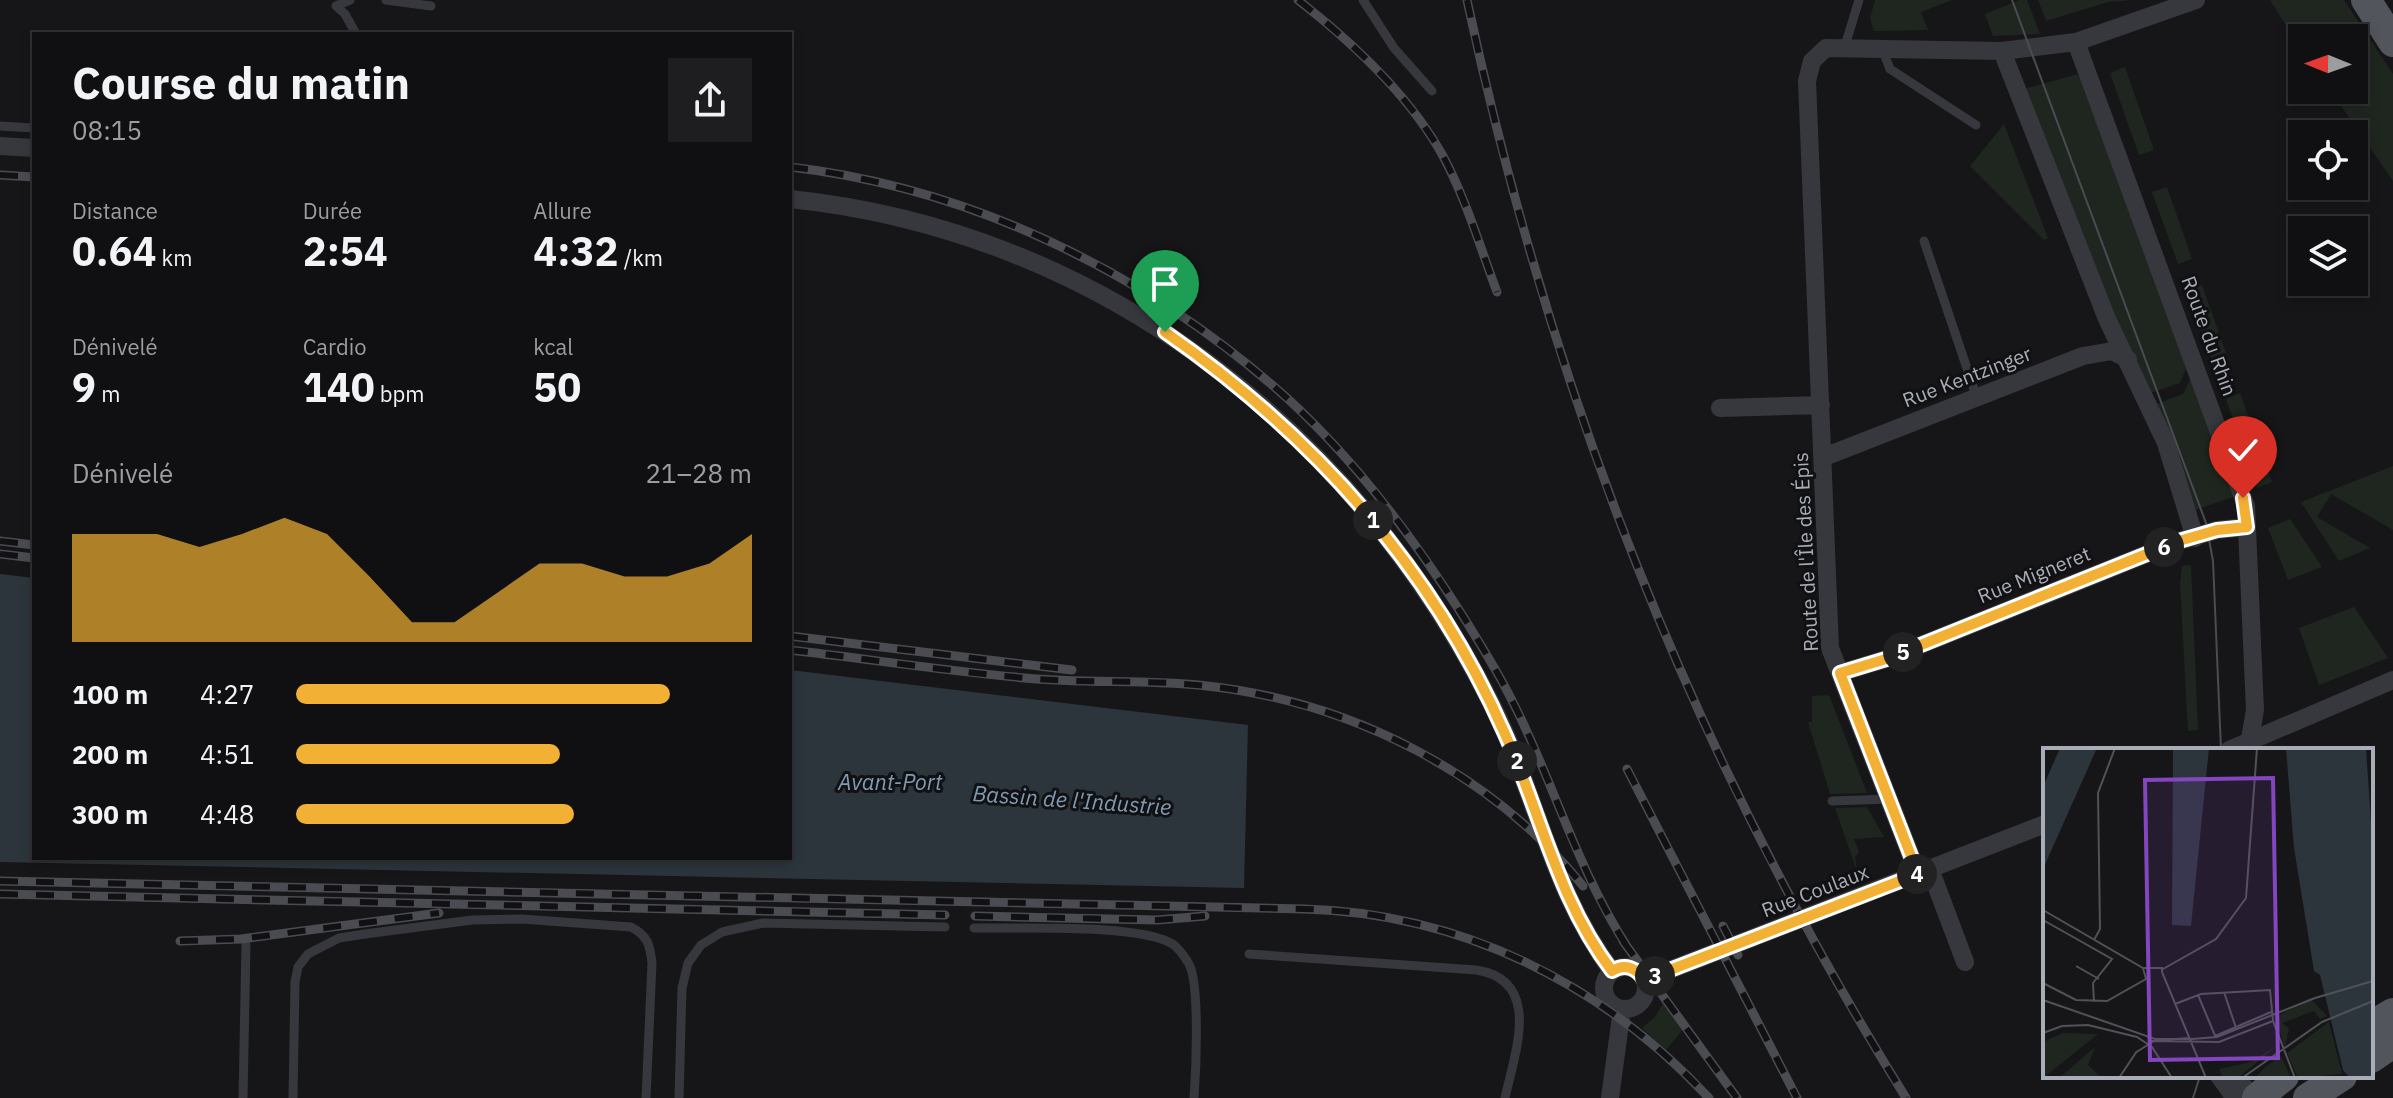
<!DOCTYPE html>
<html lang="fr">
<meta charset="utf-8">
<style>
:root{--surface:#101012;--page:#1e1e20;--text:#f1f3f6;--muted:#9c9d9f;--line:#303032;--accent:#f2b134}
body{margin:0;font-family:"IBM Plex Sans",sans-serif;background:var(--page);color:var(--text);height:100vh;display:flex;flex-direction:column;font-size:30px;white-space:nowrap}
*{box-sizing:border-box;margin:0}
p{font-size:26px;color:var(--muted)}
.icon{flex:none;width:44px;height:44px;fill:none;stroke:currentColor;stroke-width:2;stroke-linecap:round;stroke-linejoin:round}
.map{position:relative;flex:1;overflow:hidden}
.details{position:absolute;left:32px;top:32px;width:760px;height:828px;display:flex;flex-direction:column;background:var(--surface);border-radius:0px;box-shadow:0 4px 12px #0003,0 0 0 2px var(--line)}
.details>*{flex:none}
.needle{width:52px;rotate:271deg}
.fabs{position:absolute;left:2288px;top:24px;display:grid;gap:16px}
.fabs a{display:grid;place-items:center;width:80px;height:80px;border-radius:0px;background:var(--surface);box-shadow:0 4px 12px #0003,0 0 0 2px var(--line);font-size:40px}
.pin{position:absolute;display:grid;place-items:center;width:68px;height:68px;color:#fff;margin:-82px -34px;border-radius:50% 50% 50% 0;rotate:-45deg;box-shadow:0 0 8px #0007}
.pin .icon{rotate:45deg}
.km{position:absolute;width:40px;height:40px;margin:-20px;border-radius:50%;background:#222;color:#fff;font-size:22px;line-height:40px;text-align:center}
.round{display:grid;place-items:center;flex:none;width:84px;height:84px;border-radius:0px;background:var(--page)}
.head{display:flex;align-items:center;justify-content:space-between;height:136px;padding:0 40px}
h1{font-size:44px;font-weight:700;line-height:60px}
.metrics{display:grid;grid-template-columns:repeat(3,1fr);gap:12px;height:136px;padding:8px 40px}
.metrics div{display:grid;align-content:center}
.metrics b{font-size:40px;font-weight:700}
.metrics small{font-size:22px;font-weight:400}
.metrics p{font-size:22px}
.chart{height:224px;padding:16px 40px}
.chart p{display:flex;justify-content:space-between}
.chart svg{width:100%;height:144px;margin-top:8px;fill:var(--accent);opacity:.7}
ul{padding:0 40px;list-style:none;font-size:26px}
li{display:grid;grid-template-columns:128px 96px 1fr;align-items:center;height:60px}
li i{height:20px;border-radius:10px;background:var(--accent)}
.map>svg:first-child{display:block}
</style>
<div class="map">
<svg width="2393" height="1098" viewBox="0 0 2393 1098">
<rect width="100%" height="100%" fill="#161618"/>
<path fill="#1e261f" d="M1875,0H1952L1921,12L1928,30L1874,31L1870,18Z
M2020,0H2027L2040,34L1993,36L1985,14Z
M2038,0H2132L2108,2L2046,21Z
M2270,0H2344L2393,74V181L2330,90H2354V38H2302V50Z
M2125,67L2154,150L2139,155L2110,73Z
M2078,74L2093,114L2120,166L2188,364L2180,383L2150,393L2114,318L2024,89Z
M2004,124L2048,238L2044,240L1970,166Z
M2167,187L2192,259L2178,264L2152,192Z
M2202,285L2226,353L2211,358L2187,290Z
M2193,374L2236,496L2192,511L2154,405L2183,394Z
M2240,393L2272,482L2257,488L2226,399Z
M2393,466V530L2331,494L2317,517L2370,548L2339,561L2301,502Z
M2290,519L2322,567L2288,580L2268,528Z
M2191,565L2198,730L2188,731L2180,583L2182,566Z
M2354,607L2388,658L2319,685L2299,628Z
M1829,695L1867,793L1830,794L1808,722H1812V696Z
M1867,807L1884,837L1854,839L1859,852L1855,857L1857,871L1835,808Z
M1664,1001L1684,1028L1666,1050L1642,1028L1655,1017Z"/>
<path fill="#2c353c" d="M0,574L34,578V858H790V670L1248,725L1244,888L0,862Z"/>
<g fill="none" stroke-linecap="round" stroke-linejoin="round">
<path stroke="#37383d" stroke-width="9" d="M350,0L336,6L345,14L356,34
M386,0L431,6
M1363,0L1394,48L1432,91
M1844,49L1859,0
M1883,51L1890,69L1976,125
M0,126L34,128
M1924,241L1977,398
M1832,801L1889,799
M974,928C1016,929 1143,923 1174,945C1179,949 1186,959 1189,964C1200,985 1196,1072 1194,1098
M1249,954L1476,970C1543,980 1515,1052 1505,1098
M243,1098L246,944
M293,1098L295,982L298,967L308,954L339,938L365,934L472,920L522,919L631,927C648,936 650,945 652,963L646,1098
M679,1098L682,988L688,963L701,945L722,932L763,923L945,927"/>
<path stroke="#37383d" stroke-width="18" d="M2076,42L2246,506L2255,710L2248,750
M2002,51L2107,319L2166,443L2195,538
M0,146L34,148
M790,199C1100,231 1356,431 1493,707C1537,796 1552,891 1612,971
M1720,408L1821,405
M1824,457L2083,356L2112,351L2128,359
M1840,673L1886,659L2179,541L2217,530L2247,527
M2229,750L2393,680
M1930,869L1965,962
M1918,874L1830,648L1807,81L1812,61L1826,48L2002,51L2076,42L2196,0
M1604 988a21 21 0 1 1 42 0a21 21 0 1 1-42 0Z
M1644,980L2045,824
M2219,1076L2235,1098
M2236,1076L2252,1098
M1610,1098L1622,1009"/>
<path stroke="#53555c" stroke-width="30" d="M2366,0L2393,42
M2371,1026L2393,1013
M2371,1058L2393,1043
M2257,1098L2284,1076
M2308,1098L2342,1076"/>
<path stroke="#4a4c52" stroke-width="2" d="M2012,0L2206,523L2213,561L2221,750
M2193,1098L2200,1076"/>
<g stroke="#4a4c52" stroke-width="9">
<path id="rail" d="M1298,0C1352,42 1410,96 1443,156C1466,199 1480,247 1497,292
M1467,0C1552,396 1692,754 1906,1098
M790,167C966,187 1137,269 1271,384C1362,462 1435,566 1495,669C1548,760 1571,860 1628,948
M0,175L34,177
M0,541L34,545
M0,554L34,558
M790,636L1072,670
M790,650C868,659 947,671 1025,678C1086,684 1146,679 1207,686C1351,702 1492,773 1583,886
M1627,769L1797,1098
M0,881L1304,909C1461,913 1603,984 1709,1098
M0,894L945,915
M975,916L1157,920L1205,916
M1723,926L1738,955
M180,941L241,939L439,913
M1623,941L1737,1098"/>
</g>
<use href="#rail" stroke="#111113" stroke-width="6" stroke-dasharray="18" stroke-linecap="butt"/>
</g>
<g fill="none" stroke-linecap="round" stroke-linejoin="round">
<g stroke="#fff" stroke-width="16">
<path id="route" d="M1165,332C1313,435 1432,568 1505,734C1541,814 1558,900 1612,971C1625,963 1637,968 1644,980L1918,874L1840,673L1886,659L2179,541L2217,530L2247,527L2243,498"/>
</g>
<use href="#route" stroke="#f2b134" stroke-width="10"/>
</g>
<g text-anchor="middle" stroke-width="6" stroke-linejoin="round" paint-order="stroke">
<g font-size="20" fill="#a8adb8" stroke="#111113">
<text transform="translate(2209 336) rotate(70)" y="7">Route du Rhin</text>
<text transform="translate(1967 377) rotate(-21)" y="7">Rue Kentzinger</text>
<text transform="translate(1806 552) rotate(-93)" y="7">Route de l'Île des Épis</text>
<text transform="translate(2034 575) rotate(-22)" y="7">Rue Migneret</text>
<text transform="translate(1815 891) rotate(-21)" y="7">Rue Coulaux</text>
</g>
<g font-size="22" font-style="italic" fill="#7f9bb3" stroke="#111113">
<text x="890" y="790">Avant-Port</text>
<text transform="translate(1072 800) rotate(4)" y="8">Bassin de l'Industrie</text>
</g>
</g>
<g transform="translate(2043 748)">
<rect width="330" height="330" fill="#161618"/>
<path d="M267,250L284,268L277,271L271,263L239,275L246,280L242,300L230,263L235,268ZM286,274L299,326L255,330L244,305ZM20,285L55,286L0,330V294ZM236,296L195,330H180L176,321L208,314ZM52,299L45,317L59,330H16ZM238,308L248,330H212L222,319Z" fill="#1e261f"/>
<path d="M17,0H54L0,121V39ZM130,0H166L148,178L129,177ZM243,0H323L330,103V330H307L300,322L277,227L271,223L251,100Z" fill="#2c353c"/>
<path fill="none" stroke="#505258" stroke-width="2" d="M0,162L100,220H119V224M0,172L69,211L50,235L51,254M51,192L57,181L55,45L72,0M33,218L56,231M120,221L173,191L203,150L214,0M119,224L163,330M0,235L33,252L64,253L103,231L100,220M181,244L193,280M155,247L173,290M0,252L112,291H149L174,289L272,250L330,233M132,256L158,246L227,242L230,273L252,330M0,285L19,278L45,277L94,289L109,299L129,330M172,288L228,264M108,293L146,290M92,305L111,293L176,294L230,273M76,330L94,303M199,330L279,274L330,253"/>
<path fill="#8446be" fill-opacity="0.15" stroke="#8446be" stroke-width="4" d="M230,30L235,310L107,312L102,32Z"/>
<rect width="330" height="330" fill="none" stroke="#a8adb8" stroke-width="4"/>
</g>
</svg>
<div class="fabs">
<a><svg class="needle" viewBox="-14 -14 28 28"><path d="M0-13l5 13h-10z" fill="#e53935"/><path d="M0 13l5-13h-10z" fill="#9c9d9f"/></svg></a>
<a><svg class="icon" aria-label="locate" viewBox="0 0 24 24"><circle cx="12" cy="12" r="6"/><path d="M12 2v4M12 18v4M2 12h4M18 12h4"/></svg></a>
<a><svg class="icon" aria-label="layers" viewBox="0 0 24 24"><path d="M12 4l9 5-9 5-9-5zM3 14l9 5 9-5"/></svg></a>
</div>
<div class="pin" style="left:1165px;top:332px;background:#1e9e55"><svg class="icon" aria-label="arrive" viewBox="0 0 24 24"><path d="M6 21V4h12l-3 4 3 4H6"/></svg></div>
<div class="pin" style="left:2243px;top:498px;background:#d93025"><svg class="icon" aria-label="check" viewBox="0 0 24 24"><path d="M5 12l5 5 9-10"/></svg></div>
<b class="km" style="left:1373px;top:520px">1</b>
<b class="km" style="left:1517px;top:761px">2</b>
<b class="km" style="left:1655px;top:976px">3</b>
<b class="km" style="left:1917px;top:874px">4</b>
<b class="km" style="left:1903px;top:652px">5</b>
<b class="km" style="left:2164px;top:547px">6</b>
<section class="details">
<div class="head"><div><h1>Course du matin</h1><p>08:15</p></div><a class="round"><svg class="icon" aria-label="share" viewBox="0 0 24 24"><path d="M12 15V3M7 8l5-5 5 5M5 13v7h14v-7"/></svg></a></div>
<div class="metrics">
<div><p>Distance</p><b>0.64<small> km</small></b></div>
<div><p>Durée</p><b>2:54</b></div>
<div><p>Allure</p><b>4:32<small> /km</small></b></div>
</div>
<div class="metrics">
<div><p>Dénivelé</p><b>9<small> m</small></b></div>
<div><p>Cardio</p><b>140<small> bpm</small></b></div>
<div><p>kcal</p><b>50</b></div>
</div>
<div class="chart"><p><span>Dénivelé</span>21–28 m</p>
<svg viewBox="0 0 160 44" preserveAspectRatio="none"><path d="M0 44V11L10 11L20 11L30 15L40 11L50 6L60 11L70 24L80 38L90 38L100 29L110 20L120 20L130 24L140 24L150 20L160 11V44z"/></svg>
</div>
<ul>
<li><b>100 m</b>4:27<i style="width:82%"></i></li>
<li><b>200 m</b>4:51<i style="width:58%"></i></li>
<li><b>300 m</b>4:48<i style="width:61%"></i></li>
</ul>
</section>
</div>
